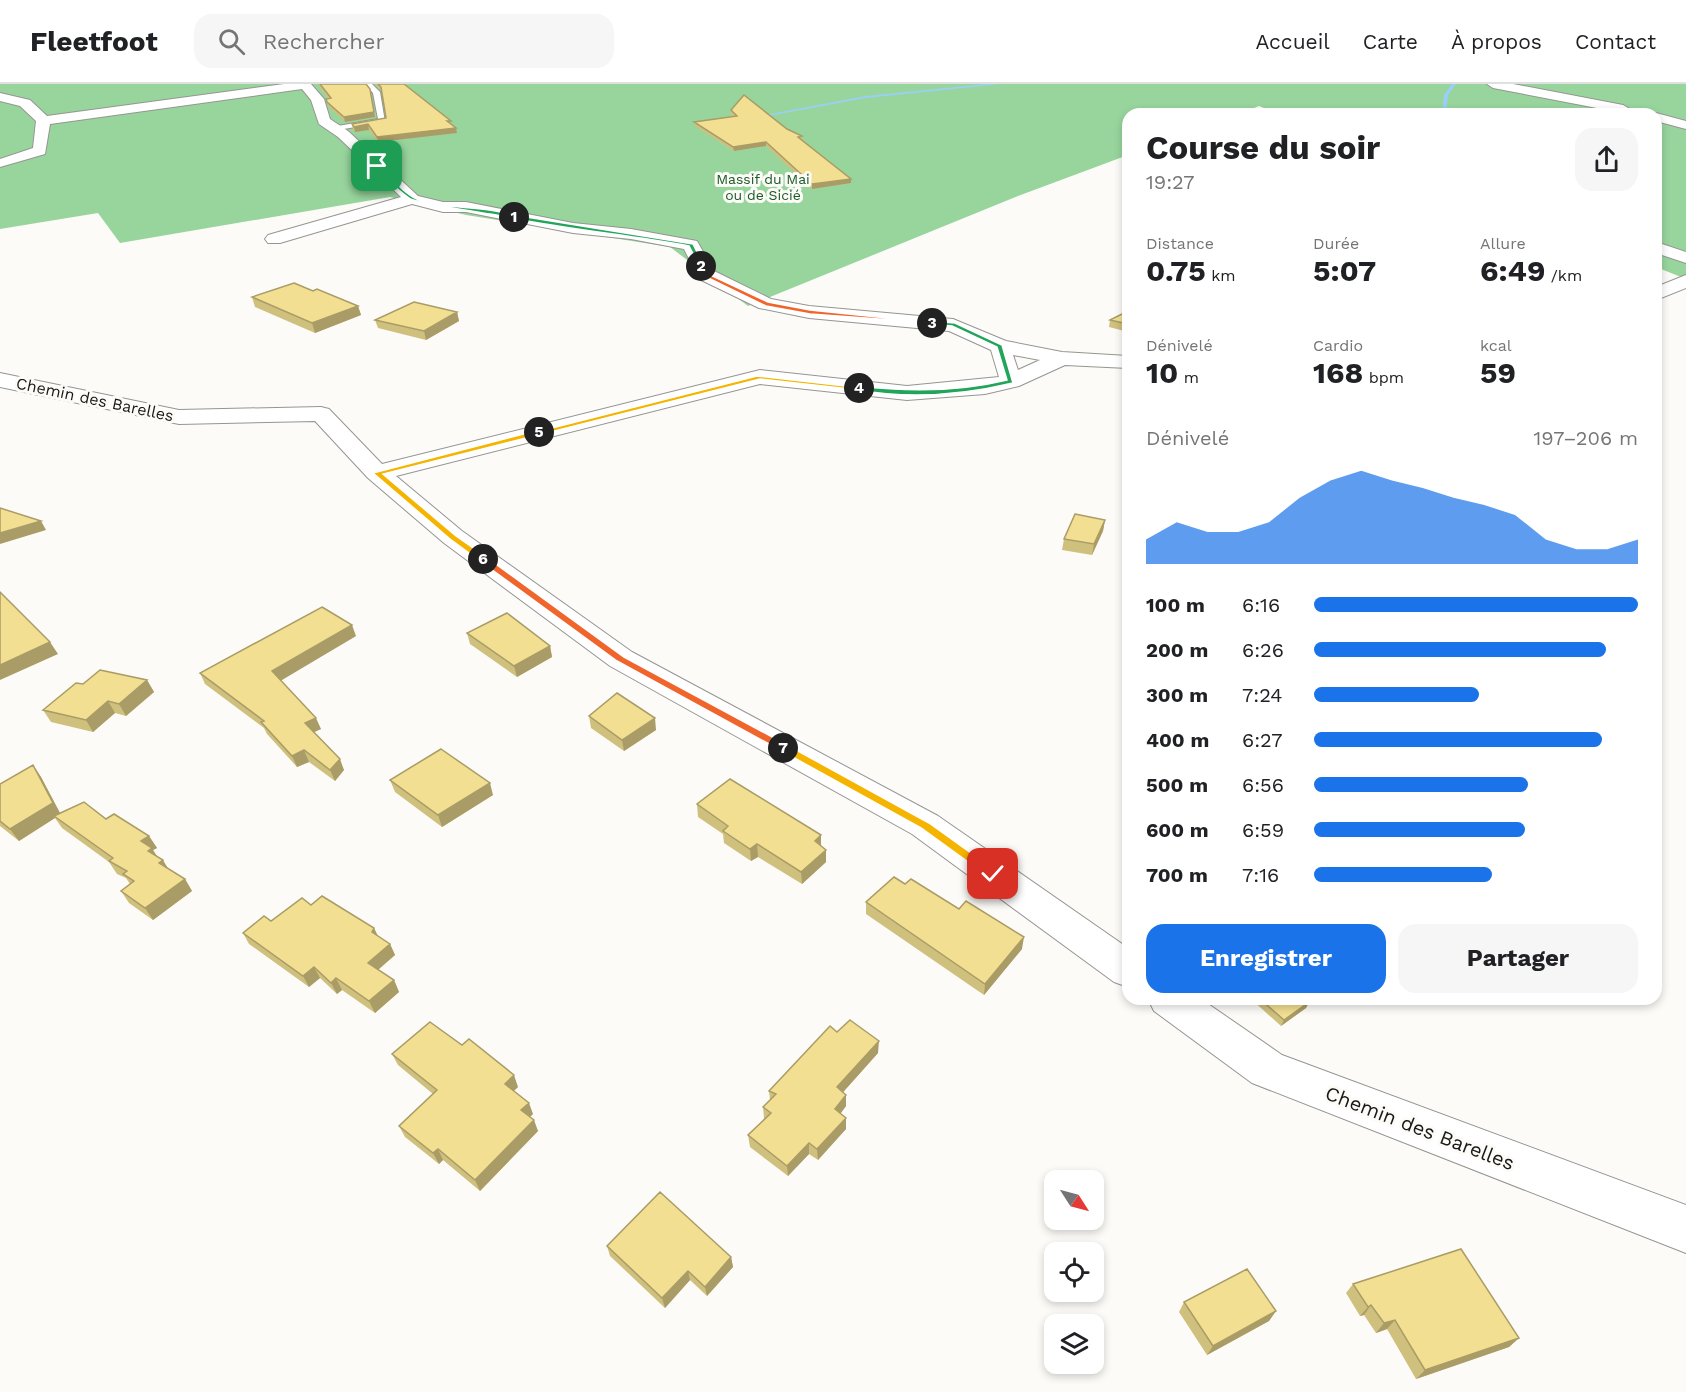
<!DOCTYPE html>
<html lang="fr">
<meta charset="utf-8">
<style>
:root{--surface:#fff;--page:#f6f6f6;--text:#202124;--muted:#757577;--line:#e0e0e0;--accent:#1a73e8}
body{margin:0;font-family:"Work Sans",sans-serif;background:var(--page);color:var(--text);height:100vh;display:flex;flex-direction:column;font-size:22px;white-space:nowrap}
*{box-sizing:border-box;margin:0}
p{font-size:20px;color:var(--muted)}
.icon{flex:none;width:33px;height:33px;fill:none;stroke:currentColor;stroke-width:2;stroke-linecap:round;stroke-linejoin:round}
.map{position:relative;flex:1;overflow:hidden}
.panel{position:absolute;left:1122px;top:24px;width:540px;height:897px;display:flex;flex-direction:column;background:var(--surface);border-radius:18px;box-shadow:0 3px 9px #0003}
.panel>*{flex:none}
.needle{width:39px;rotate:126deg}
.buttons{position:absolute;left:1044px;top:1086px;display:grid;gap:12px}
.buttons a{display:grid;place-items:center;width:60px;height:60px;border-radius:12px;background:var(--surface);box-shadow:0 3px 9px #0003;font-size:30px}
.pin{position:absolute;display:grid;place-items:center;width:51px;height:51px;color:#fff;margin:-26px;border-radius:12px;box-shadow:0 3px 9px #0006}
.km{position:absolute;width:30px;height:30px;margin:-15px;border-radius:50%;background:#222;color:#fff;font-size:16px;line-height:30px;text-align:center}
.round{display:grid;place-items:center;flex:none;width:63px;height:63px;border-radius:18px;background:var(--page)}
.summary{display:flex;align-items:center;justify-content:space-between;height:102px;padding:0 24px}
h1{font-size:33px;font-weight:700;line-height:45px}
.metrics{display:grid;grid-template-columns:repeat(3,1fr);gap:9px;height:102px;padding:6px 24px}
.metrics div{display:grid;align-content:center}
.metrics b{font-size:30px;font-weight:700}
.metrics small{font-size:16px;font-weight:400}
.metrics p{font-size:16px}
.chart{height:168px;padding:12px 24px}
.chart p{display:flex;justify-content:space-between}
.chart svg{width:100%;height:108px;margin-top:6px;fill:var(--accent);opacity:.7}
.primary-button{display:flex;gap:12px;margin-top:auto;padding:12px 24px}
.primary-button a{flex:1;height:69px;border-radius:18px;background:var(--accent);color:#fff;font-size:24px;font-weight:700;line-height:69px;text-align:center}
.primary-button a+a{background:var(--page);color:var(--text)}
ul{padding:0 24px;list-style:none;font-size:20px}
li{display:grid;grid-template-columns:96px 72px 1fr;align-items:center;height:45px}
li i{height:15px;border-radius:8px;background:var(--accent)}
header{display:flex;align-items:center;gap:36px;box-sizing:border-box;height:84px;padding:0 30px;background:var(--surface);border-bottom:2px solid var(--line)}
header strong{font-size:28px}
nav{display:flex;gap:33px;margin-inline-start:auto;font-size:21px}
.search{width:420px;height:54px;background:var(--page);display:flex;align-items:center;gap:15px;box-sizing:border-box;padding:0 21px;border-radius:18px;color:var(--muted);font-size:22px}
.map>svg:first-child{display:block}
</style>
<header>
<strong>Fleetfoot</strong>
<div class="search"><svg class="icon" aria-label="search" viewBox="0 0 24 24"><circle cx="10" cy="10" r="6"/><path d="M15 15l6 6"/></svg>Rechercher</div>
<nav><a>Accueil</a><a>Carte</a><a>À propos</a><a>Contact</a></nav>
</header>
<div class="map">
<svg width="1686" height="1308" viewBox="0 0 1686 1308">
<rect width="100%" height="100%" fill="#fcfbf8"/>
<path fill="#98d59d" d="M0,0H1686V195L1656,183V30H1279L1259,22L1239,30H1128V71L1018,112L748,222L670,163L466,131L390,113L120,159L98,129L0,145Z"/>
<g fill="none" stroke-linecap="round" stroke-linejoin="round">
<path fill="#9acff8" fill-rule="evenodd" d="M986,0H1001L866,14L756,34L754,33L866,12Z
M1452,0H1456L1448,11L1446,30H1442L1444,11Z"/>
<g stroke="#969592" stroke-width="2">
<path id="lane" d="M365,0H372L380,8L385,38L332,47V43L378,35L373,9Z"/>
</g>
<g stroke="#969592" stroke-width="2">
<path id="street" d="M284,0H311L324,15L330,35L348,47L418,112L443,118H466L573,139L631,145L697,157L714,187L771,215L809,222L953,235L1006,257L1062,268L1128,272V284L1065,281L1019,302L985,310L907,316L760,300L396,392L462,447L632,568L938,732L1128,864V903L1114,898L912,750L610,582L444,459L368,394L315,337L179,340L0,303V289L179,326L321,323L329,325L382,380L760,286L907,302L999,293L991,266L949,247L809,234L759,224L699,195L684,165L631,155L573,149L466,128H443L412,120L280,159H268L265,155L268,151L401,113L338,53L319,40L311,16L302,5L50,40L45,70L0,83V75L33,64L36,37L20,22L0,17V9L30,16L47,32ZM1013,271L1040,276L1018,286Z
M1487,0H1513L1623,21L1630,25L1623,29L1493,4Z
M1656,29L1686,37V45L1656,37V30H1651Z
M1656,158L1686,168V179L1656,169Z
M1686,191V204L1656,216V203Z
M1148,915H1201L1282,971L1686,1121V1169L1252,999L1154,927Z"/>
</g>
<use href="#lane" fill="#fff" fill-rule="evenodd"/>
<use href="#street" fill="#fff" fill-rule="evenodd"/>
</g>
<path fill="#d0c07e" d="M319,0H366L375,33L345,38L329,23L326,15L328,14L319,2Z
M375,0H404L452,41L457,49L378,58L369,46L355,48L353,46L352,40L386,34L382,7Z
M731,26L787,45L802,52V56L851,99L812,105L766,62L734,67L695,42L694,38L733,32L731,30Z
M313,207L358,222L361,231L315,249L255,223L252,213Z
M1128,227V248L1109,243L1110,236Z
M457,228L459,237L426,256L378,244L375,236Z
M1105,436L1103,447L1092,471L1062,466L1064,455Z
M467,549L550,562L552,573L517,593L470,560Z
M356,552L280,596L321,645L314,648L344,686L335,697L309,678L297,683L267,650L264,644L205,600L200,589Z
M147,596L154,608L126,632L115,629L93,648L51,638L43,626L83,600Z
M589,632L656,646L624,667L591,644Z
M33,681L41,693L60,729L106,735L149,752L157,764L153,766L157,772L169,785L185,795L192,807L153,836L129,819L121,807L130,800L126,794L117,790L109,778L62,744L55,734L19,757L0,742V700Z
M390,696L493,711L442,743L395,708Z
M697,720L821,762L826,766V778L802,800L758,773L751,777L724,759L723,750L698,733Z
M905,800L1022,865L984,911L866,830V818Z
M311,821L374,844L378,852L390,860L395,871L378,886L394,896L399,908L375,929L342,906L337,910L320,894L309,903L249,860L243,849Z
M1251,915H1305L1309,918L1306,924L1281,942Z
M837,948L878,969L843,1008L846,1011V1022L840,1030L846,1045L818,1076L809,1070L788,1092L750,1063L748,1051L765,1035L764,1034L763,1023L770,1016L769,1007Z
M392,970L518,1003L514,1007L533,1030L530,1033L538,1047L480,1107L443,1076L439,1080L405,1053L399,1042L433,1010L398,981Z
M607,1162L731,1173L733,1183L707,1212L690,1196L665,1224L610,1172Z
M1353,1200L1519,1254L1509,1263L1416,1295L1387,1245L1376,1249L1364,1231L1360,1232L1346,1209Z
M1184,1218L1276,1227L1269,1237L1207,1271L1179,1228Z"/>
<path fill="#a99c66" d="M370,5L375,33L345,38L344,33Z
M368,40L369,46L355,48L354,43Z
M456,44L457,49L378,58L377,53Z
M766,58V62L734,67L733,63Z
M851,95V99L812,105V100Z
M358,222L361,231L315,249L312,239Z
M457,228L459,237L426,256L424,247Z
M1105,436L1103,447L1092,471L1094,460Z
M41,437L46,446L0,460V449Z
M352,541L356,552L277,599L272,587Z
M50,558L58,570L0,596V581Z
M550,562L552,573L517,593L514,582Z
M147,596L154,608L126,632L119,620Z
M108,617L115,629L93,648L86,636Z
M316,634L321,645L310,650L305,639Z
M655,634L656,646L624,667L622,656Z
M304,666L309,678L297,683L292,672Z
M340,675L344,686L335,697L330,686Z
M33,681L41,693L61,731L54,732L55,734L19,757L10,745Z
M490,699L493,711L442,743L438,731Z
M821,751V764L815,757Z
M149,752L157,764L153,766L159,776L156,779L141,757Z
M757,760L758,773L751,777L750,765Z
M826,766V778L802,800L801,788Z
M163,776L170,788L159,779Z
M185,795L192,807L153,836L145,824Z
M374,844L379,855L372,848Z
M1024,853L1022,865L984,911L985,900Z
M390,860L395,871L373,890L368,879Z
M314,883L320,894L309,903L303,892Z
M336,894L342,906L337,910L331,899Z
M394,896L399,908L375,929L369,917Z
M1309,918L1306,924L1281,942L1284,936Z
M879,957L878,969L837,1015V1003Z
M514,991L518,1003L509,1011L505,1000Z
M846,1011V1022L835,1037V1025Z
M529,1019L533,1030L525,1037L521,1026Z
M846,1034V1045L818,1076L817,1065Z
M534,1036L538,1047L480,1107L475,1096Z
M809,1059V1070L788,1092L787,1082Z
M438,1065L443,1076L439,1080L433,1069Z
M731,1173L733,1183L707,1212L705,1203Z
M688,1187L690,1196L665,1224L662,1214Z
M1371,1221L1364,1231L1360,1232L1368,1223Z
M1276,1227L1269,1237L1207,1271L1213,1262Z
M1395,1236L1387,1245L1376,1249L1384,1239Z
M1519,1254L1509,1263L1416,1295L1425,1286Z"/>
<path fill="#f2df92" stroke="#a99c66" stroke-width="1.5" d="M320,0H366L370,5L374,28L344,33L327,18L326,15L331,14Z
M378,0H404L451,37H447L456,44L377,53L368,40L354,43L352,40L386,34L381,3Z
M744,11L787,45L802,52L798,53L851,95L812,100L766,58L733,63L694,38L737,32L731,26Z
M294,199L313,207L317,205L358,222L312,239L252,213Z
M414,218L457,228L424,247L375,236Z
M1128,227V240L1110,236Z
M0,424L41,437L0,449Z
M1075,430L1105,436L1094,460L1064,455Z
M0,508L50,558L0,581Z
M322,523L352,541L272,587L316,634L305,639L340,675L330,686L304,666L292,672L261,638L264,637L200,589Z
M507,529L550,562L514,582L467,549Z
M100,586L147,596L119,620L108,617L86,636L43,626L76,599L83,600Z
M617,609L655,634L622,656L589,632Z
M441,665L490,699L438,731L390,696Z
M33,681L53,719L10,745L0,737V700Z
M730,695L821,751L815,757L826,766L801,788L757,760L750,765L723,747L728,742L697,720Z
M84,718L106,735L114,730L149,752L141,757L152,764L148,767L163,776L159,779L185,795L145,824L121,807L134,797L123,790L127,787L109,777L113,774L54,732Z
M894,793L905,800L911,795L959,825L966,817L1024,853L985,900L866,818Z
M322,812L374,844L372,848L390,860L368,879L394,896L369,917L336,894L331,899L314,883L303,892L243,849L264,832L271,837L302,814L311,821Z
M1260,915H1305L1309,918L1284,936Z
M850,936L879,957L837,1003L846,1011L835,1025L846,1034L817,1065L809,1059L787,1082L748,1051L771,1029L763,1023L776,1010L769,1007L830,942L837,948Z
M430,938L462,961L469,955L514,991L505,1000L529,1019L521,1026L534,1036L475,1096L438,1065L433,1069L399,1042L437,1006L392,970Z
M660,1108L731,1173L705,1203L688,1187L662,1214L607,1162Z
M1461,1165L1519,1254L1425,1286L1395,1236L1384,1239L1371,1221L1368,1223L1353,1200Z
M1247,1185L1276,1227L1213,1262L1184,1218Z"/>
<path fill="#22a559" stroke="#fff" stroke-width="1.5" d="M375,82H379C389,91 400,106 413,113C436,127 488,120 517,133C511,134 415,119 409,114C397,106 385,93 375,82Z"/>
<path fill="#22a559" stroke="#fff" stroke-width="1.5" d="M514,131L693,160L704,182L700,183L689,162C630,151 571,146 512,134Z"/>
<path fill="#f0652b" stroke="#fff" stroke-width="1.5" d="M703,181L708,190L768,218L810,226L935,239L810,230L766,222L704,192L699,182Z"/>
<path fill="#22a559" stroke="#fff" stroke-width="1.5" d="M932,237L955,239L1002,261L1013,299C963,311 908,315 857,306L859,302C909,308 958,308 1007,296L997,263L952,242L930,240Z"/>
<path fill="#f5b400" stroke="#fff" stroke-width="1.5" d="M757,292L863,304L859,306L760,295L539,351L536,348Z"/>
<path fill="#f5b400" stroke="#fff" stroke-width="1.5" d="M539,346L542,350L383,390L456,452L486,473V477H480L450,455L373,389Z"/>
<path fill="#f0652b" stroke="#fff" stroke-width="1.5" d="M480,473H486L624,573L787,661V666H780L617,577L480,477Z"/>
<path fill="#f5b400" stroke="#fff" stroke-width="1.5" d="M780,661H787L929,739L996,787V793H989L921,744L780,666Z"/>
<g text-anchor="middle" stroke-width="6" stroke-linejoin="round" paint-order="stroke">
<g font-size="14" fill="#1b5a27" stroke="#fcfbf8">
<text x="763" y="100">Massif du Mai<tspan x="763" dy="16">ou de Sicié</tspan></text>
</g>
<g font-size="16" fill="#181817" stroke="#fcfbf8">
<text transform="translate(95 315) rotate(12)" y="6">Chemin des Barelles</text>
</g>
<g font-size="20" fill="#181817" stroke="#fcfbf8">
<text transform="translate(1420 1044) rotate(21)" y="7">Chemin des Barelles</text>
</g>
</g>
</svg>
<div class="buttons">
<a><svg class="needle" viewBox="-14 -14 28 28"><path d="M0-13l5 13h-10z" fill="#e53935"/><path d="M0 13l5-13h-10z" fill="#757577"/></svg></a>
<a><svg class="icon" aria-label="locate" viewBox="0 0 24 24"><circle cx="12" cy="12" r="6"/><path d="M12 2v4M12 18v4M2 12h4M18 12h4"/></svg></a>
<a><svg class="icon" aria-label="layers" viewBox="0 0 24 24"><path d="M12 4l9 5-9 5-9-5zM3 14l9 5 9-5"/></svg></a>
</div>
<div class="pin" style="left:377px;top:82px;background:#1e9e55"><svg class="icon" aria-label="arrive" viewBox="0 0 24 24"><path d="M6 21V4h12l-3 4 3 4H6"/></svg></div>
<div class="pin" style="left:993px;top:790px;background:#d93025"><svg class="icon" aria-label="check" viewBox="0 0 24 24"><path d="M5 12l5 5 9-10"/></svg></div>
<b class="km" style="left:514px;top:133px">1</b>
<b class="km" style="left:701px;top:182px">2</b>
<b class="km" style="left:932px;top:239px">3</b>
<b class="km" style="left:859px;top:304px">4</b>
<b class="km" style="left:539px;top:348px">5</b>
<b class="km" style="left:483px;top:475px">6</b>
<b class="km" style="left:783px;top:664px">7</b>
<section class="panel">
<div class="summary"><div><h1>Course du soir</h1><p>19:27</p></div><a class="round"><svg class="icon" aria-label="share" viewBox="0 0 24 24"><path d="M12 15V3M7 8l5-5 5 5M5 13v7h14v-7"/></svg></a></div>
<div class="metrics">
<div><p>Distance</p><b>0.75<small> km</small></b></div>
<div><p>Durée</p><b>5:07</b></div>
<div><p>Allure</p><b>6:49<small> /km</small></b></div>
</div>
<div class="metrics">
<div><p>Dénivelé</p><b>10<small> m</small></b></div>
<div><p>Cardio</p><b>168<small> bpm</small></b></div>
<div><p>kcal</p><b>59</b></div>
</div>
<div class="chart"><p><span>Dénivelé</span>197–206 m</p>
<svg viewBox="0 0 160 44" preserveAspectRatio="none"><path d="M0 44V34L10 27L20 31L30 31L40 27L50 17L60 10L70 6L80 10L90 13L100 17L110 20L120 24L130 34L140 38L150 38L160 34V44z"/></svg>
</div>
<ul>
<li><b>100 m</b>6:16<i style="width:100%"></i></li>
<li><b>200 m</b>6:26<i style="width:90%"></i></li>
<li><b>300 m</b>7:24<i style="width:51%"></i></li>
<li><b>400 m</b>6:27<i style="width:89%"></i></li>
<li><b>500 m</b>6:56<i style="width:66%"></i></li>
<li><b>600 m</b>6:59<i style="width:65%"></i></li>
<li><b>700 m</b>7:16<i style="width:55%"></i></li>
</ul>
<div class="primary-button"><a>Enregistrer</a><a>Partager</a></div>
</section>
</div>
